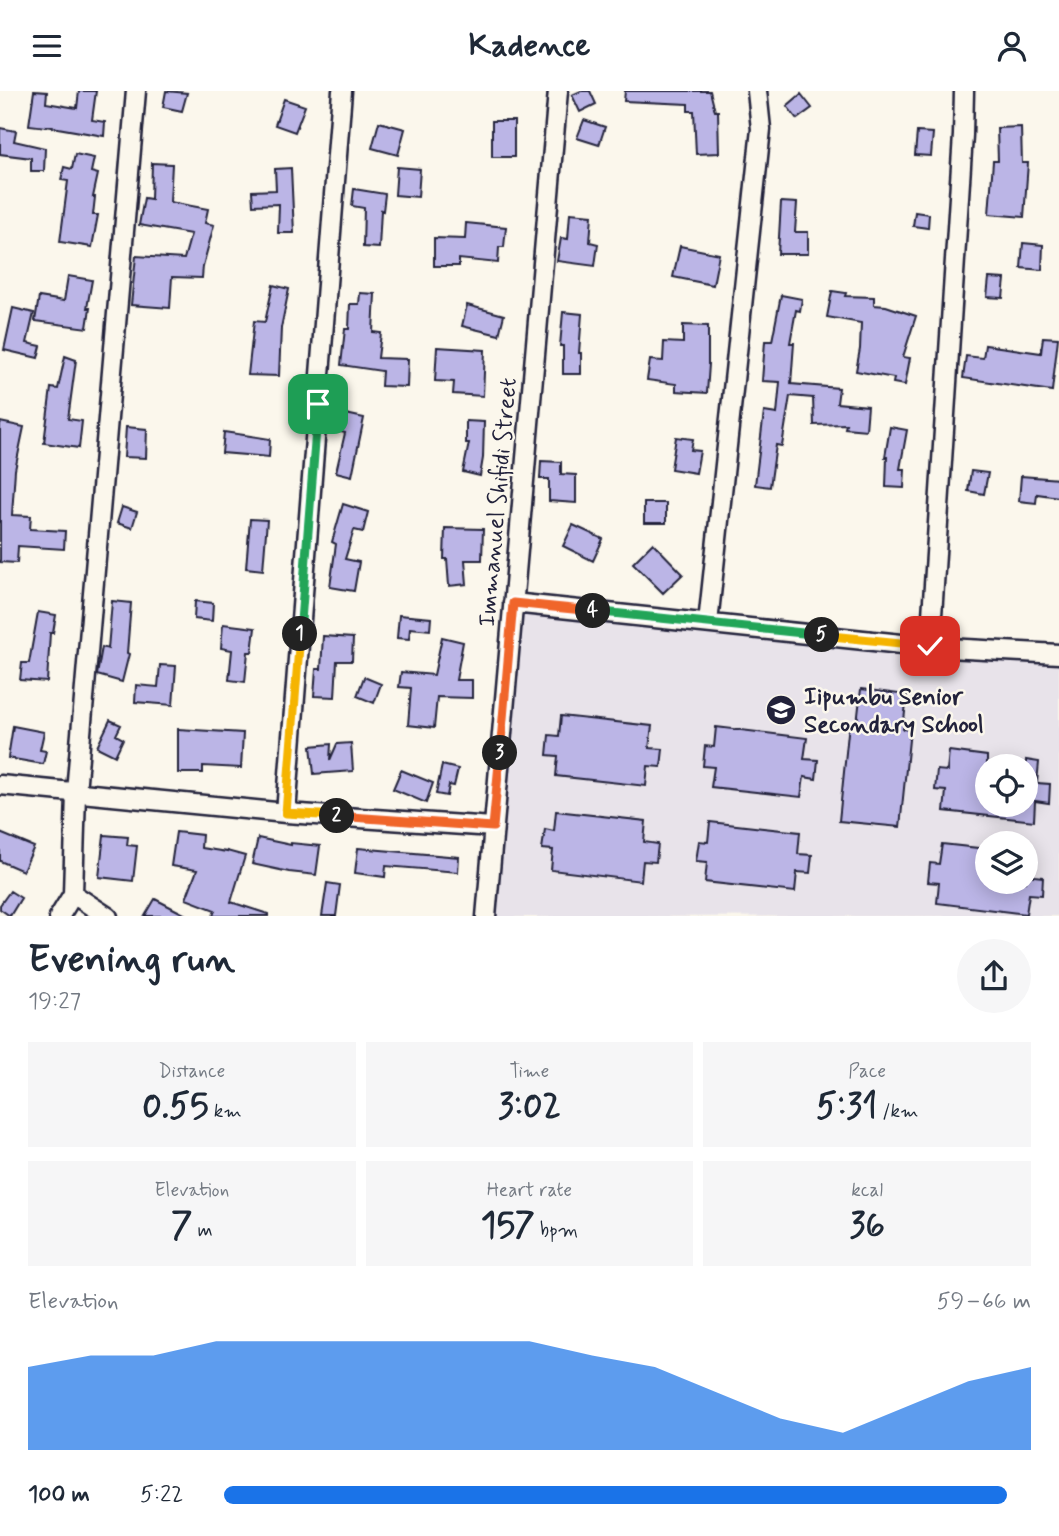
<!DOCTYPE html>
<meta charset="utf-8">
<style>
:root{--surface:#fff;--page:#f6f6f7;--text:#1f2937;--muted:#747a83;--accent:#1a73e8}
body{margin:0;font-family:Mynerve,sans-serif;background:var(--page);color:var(--text);height:100vh;display:flex;flex-direction:column;font-size:26px;white-space:nowrap}
*{box-sizing:border-box;margin:0}
p{font-size:23px;color:var(--muted)}
.icon{flex:none;width:38px;height:38px;fill:none;stroke:currentColor;stroke-width:2;stroke-linecap:round;stroke-linejoin:round}
.map{position:relative;height:825px;overflow:hidden}
.side{display:flex;flex-direction:column;background:var(--surface);flex:1}
.side>*{flex:none}
.controls{position:absolute;left:975px;top:663px;display:grid;gap:14px}
.controls a{display:grid;place-items:center;width:63px;height:63px;border-radius:50%;background:var(--surface);box-shadow:0 4px 18px #0003;font-size:35px}
.pin{position:absolute;display:grid;place-items:center;width:60px;height:60px;color:#fff;margin:-30px;border-radius:14px;box-shadow:0 4px 10px #0006}
.km{position:absolute;width:35px;height:35px;margin:-18px;border-radius:50%;background:#222;color:#fff;font-size:19px;line-height:35px;text-align:center}
.round{display:grid;place-items:center;flex:none;width:74px;height:74px;border-radius:37px;background:var(--page)}
.overview{display:flex;align-items:center;justify-content:space-between;height:119px;padding:0 28px}
h1{font-size:38px;font-weight:700;line-height:52px}
.stats{display:grid;grid-template-columns:repeat(3,1fr);gap:10px;height:119px;padding:7px 28px}
.stats div{display:grid;align-content:center;border-radius:0px;background:var(--page);text-align:center}
.stats b{font-size:35px;font-weight:700}
.stats small{font-size:19px;font-weight:400}
.stats p{font-size:19px}
.chart{height:196px;padding:14px 28px}
.chart p{display:flex;justify-content:space-between}
.chart svg{width:100%;height:126px;margin-top:7px;fill:var(--accent);opacity:.7}
ul{padding:0 28px;list-style:none;font-size:23px}
li{display:grid;grid-template-columns:112px 84px 1fr;align-items:center;height:52px}
li i{height:18px;border-radius:9px;background:var(--accent)}
header{display:flex;justify-content:space-between;align-items:center;height:91px;padding:0 28px;background:var(--surface);font-size:32px;font-weight:700}
.map>svg:first-child{display:block}
</style>
<header><svg class="icon" aria-label="menu" viewBox="0 0 24 24"><path d="M4 6h16M4 12h16M4 18h16"/></svg>Kadence<svg class="icon" aria-label="person" viewBox="0 0 24 24"><circle cx="12" cy="8" r="4"/><path d="M4 21q1-7 8-7t8 7"/></svg></header>
<div class="map">
<svg width="1059" height="826" viewBox="0 0 1059 826">
<rect width="100%" height="100%" fill="#fbf7ec"/>
<filter id="ink" filterUnits="userSpaceOnUse"><feTurbulence type="fractalNoise" baseFrequency=".0143" numOctaves="2"/><feDisplacementMap in="SourceGraphic" scale="14" xChannelSelector="R" yChannelSelector="G"/><feConvolveMatrix kernelMatrix="1 2 1 2 8 2 1 2 1" color-interpolation-filters="sRGB"/></filter>
<g filter="url(#ink)">
<path fill="#e8e3ea" fill-rule="evenodd" d="M513,512L1059,563V825L486,826ZM987,676H1026V714H987ZM987,752H1026V791H987Z"/>
<path fill="#bbb5e6" stroke="#22223b" stroke-width="2" d="M34,0L47,1L46,12L77,17L79,0H96L92,29L105,31L104,45L46,35V36L29,34Z
M166,0L187,2L182,20L163,16Z
M581,0H590L596,13L580,21L572,4Z
M625,0H710L715,20H718L719,62L696,63L694,20H688V13L624,10Z
M801,3L812,17L797,28L787,15Z
M284,8L305,15L295,41L275,34Z
M584,29L605,36L599,54L577,47Z
M492,30H514V66H492Z
M379,31L405,38L398,64L372,57Z
M1021,36L1022,72H1028L1024,126L989,123L993,70H998L997,37Z
M0,37L16,40L14,50L45,57L44,80H31V67L0,63Z
M917,41L933,42L931,65L915,64Z
M75,63L94,67L91,81L98,83L93,106H95L93,124H98L92,156L60,151L68,90L61,89L64,76L72,78Z
M152,72L172,73L170,111L208,118L205,132L214,134L203,175L202,187L172,186L170,217L131,214L136,165L184,168L191,143L139,134L144,107L151,108Z
M397,76L420,78L418,106L395,104Z
M291,77L294,142H278L279,113L253,114L252,100L276,99L275,78Z
M354,98L385,103L383,120L381,119L379,157L363,156L364,117L352,115Z
M781,111L797,112L795,141H808V163H778Z
M915,121L929,123L928,137L913,135Z
M570,122L592,124L590,151L598,153L595,175L557,170L561,147L568,148Z
M466,132L506,136L504,156H499L498,172L459,168V175H434V147L465,148Z
M1023,152L1043,154L1042,179L1021,177Z
M680,155L719,163L713,194L673,186Z
M68,185L92,189L87,217H90L87,237L35,230L39,206L64,210Z
M989,187L1005,188L1003,207L987,206Z
M273,194L289,198L281,237L279,285L248,284L254,230L265,231Z
M832,200L846,202L845,205L874,206V214L886,215L916,225L903,266L910,267L905,294L893,292L894,287L856,280L860,258L861,232L827,226Z
M360,202L375,203L373,241L381,242L378,267L408,268L407,296L381,295L382,280L341,274L345,238H349L350,213H359Z
M781,204L802,208L800,220L796,219L790,252H794L791,293L839,297L837,312L868,315L866,339L845,337L846,333L814,334L813,307L790,305L782,355L776,354L770,396L755,394L764,321L777,323L780,291L762,290L765,250H772Z
M467,214L504,224L499,244L462,235Z
M13,217L34,222L27,252L41,255L38,267L4,259Z
M563,221L582,223L579,262H581V283H563V255H560Z
M683,234L708,235V273H709L707,302L676,300V293L647,289L650,269L663,270L664,251L683,252Z
M1043,246L1058,247L1052,300L963,287L966,265L983,267L985,254L1041,262Z
M437,256L485,259L483,305L453,303L454,291L435,290Z
M65,265L76,269L68,328L82,330L79,357L44,352L51,297L58,298Z
M337,321L364,327L352,385L336,381L345,342L333,339Z
M466,330L484,331L483,367L480,385L463,381L469,352H466Z
M0,331L24,336L15,379L12,424L31,425L30,438L65,440L64,458L18,455L17,472L0,471Z
M126,336L147,338L146,367L124,366Z
M890,336L907,339L900,378H905L904,397L886,396L887,366H885Z
M224,341L270,348L269,366L222,362Z
M676,346L693,348L691,359L700,360L696,382L671,378Z
M541,370L561,371V383L576,384V412L549,410V388H540Z
M971,380L988,382L984,403L968,400Z
M1021,385L1059,388V406L1037,403L1036,412L1019,410Z
M644,412H666V432H644Z
M343,413L368,421L363,441L354,439L345,468L359,471L354,500L330,496L336,453L332,451Z
M122,416L137,421L132,437L117,432Z
M250,428L267,429L263,479L246,477Z
M573,434L603,448L593,470L563,455Z
M445,437L483,438L482,469H465L467,493L449,495L447,468H444Z
M653,452L683,483L663,502L633,472Z
M112,510L131,512L127,562L129,563L122,591L97,584L102,556L108,558Z
M195,510L213,512L212,530L194,528Z
M38,521L56,524L53,542H50L47,591L20,589L22,572H29Z
M399,524L431,527L430,539L410,537L409,548L397,547Z
M223,533L255,537L252,561H248L245,591L229,589L232,559L221,557Z
M323,545L353,547L352,570H337L335,606L314,605L316,578H321Z
M442,546L463,551L456,589H472V607L437,606L434,637L408,634L411,597L399,596L401,581L434,584Z
M160,574L176,575L173,614L135,611L136,594L158,596Z
M364,586L381,593L374,612L357,605Z
M861,598L907,604L903,638L910,639L900,736L839,730L849,632L857,633Z
M561,625L652,635L649,657L663,658L661,676L648,675L646,695L556,685L558,665L547,664L549,644L559,645Z
M110,629L121,634L116,644L123,648L115,665L97,656Z
M13,635L44,641L40,659L46,660L43,673L8,667Z
M716,636L807,647L804,668L818,669L816,688L804,686L801,706L711,696L714,676L703,675L705,655L714,656Z
M178,638L243,642L241,677L203,675V682H178Z
M351,652L353,680L314,683L311,655L331,653L330,669L337,653Z
M949,660L987,665V714H1026V669L1039,671L1037,692L1050,693L1049,712L1035,710L1034,730L944,720L946,700L935,699L937,679L947,680Z
M442,674L458,678L454,695L449,694L447,705L436,703Z
M401,679L433,692L426,712L393,698Z
M556,720L646,730L644,751L658,753L656,771L643,770L641,790L551,779L553,759L542,758L545,738L554,740Z
M710,731L800,741L798,763L812,764L810,782L797,781L795,801L705,791L707,771L696,770L699,750L708,751Z
M176,741L202,744L201,757L227,761V760L245,765L231,811L268,823V825H213L215,819L186,808L197,779L171,775Z
M0,742L34,756L23,780L0,770Z
M104,744L128,746L127,754L137,755L133,790L99,786Z
M258,747L291,754V752L320,755L316,784L289,781L252,773Z
M942,753L987,758V791H1026V784L1043,786L1042,804L1029,803L1026,823L937,812L939,792L928,791L930,772L939,773Z
M358,757L459,766L458,781L386,775L385,786L355,782Z
M327,792L340,794L336,825H322Z
M10,800L21,807L10,825L0,818V814Z
M155,808L188,825H145Z"/>
<g fill="none" stroke-linecap="round" stroke-linejoin="round">
<g stroke="#22223b" stroke-width="23">
<path id="minor" d="M513,512L930,556L1059,563
M708,532L761,38L757,0
M930,556L963,44L964,0
M0,694L286,722L493,736
M286,722L342,0
M59,826L73,803
M108,826L73,803L76,701L136,0
M486,826L558,0"/>
</g>
<use href="#minor" stroke="#fbf7ec" stroke-width="18"/>
</g>
</g>
<g fill="none" stroke-linecap="round" stroke-linejoin="round" filter="url(#ink)">
<g stroke="#fff" stroke-width="14">
<path id="split-1" d="M300,543L318,313"/>
</g>
<g stroke="#fff" stroke-width="14">
<path id="split-2" d="M300,543L286,722L337,725"/>
</g>
<g stroke="#fff" stroke-width="14">
<path id="split-3" d="M337,725L493,736L500,662"/>
</g>
<g stroke="#fff" stroke-width="14">
<path id="split-4" d="M500,662L513,512L593,520"/>
</g>
<g stroke="#fff" stroke-width="14">
<path id="split-5" d="M593,520L822,544"/>
</g>
<g stroke="#fff" stroke-width="14">
<path id="split-6" d="M822,544L930,555"/>
</g>
<use href="#split-1" stroke="#22a559" stroke-width="9"/>
<use href="#split-2" stroke="#f5b400" stroke-width="9"/>
<use href="#split-3" stroke="#f0652b" stroke-width="9"/>
<use href="#split-4" stroke="#f0652b" stroke-width="9"/>
<use href="#split-5" stroke="#22a559" stroke-width="9"/>
<use href="#split-6" stroke="#f5b400" stroke-width="9"/>
</g>
<defs>
<g id="school-disc" transform="scale(1.575)"><circle r="9.5" fill="#22223b" stroke="#fbf7ec"/><path d="M0-5L7-2L0 1L-7-2ZM-4 1L0 2.5L4 1V4Q0 6-4 4Z" fill="#fff"/></g>
</defs>
<g fill-rule="evenodd">
<use href="#school-disc" x="781" y="619"/>
</g>
<g text-anchor="middle" stroke-width="5" stroke-linejoin="round" paint-order="stroke">
<g font-size="24" fill="#22223b" stroke="#fbf7ec">
<text transform="translate(497 411) rotate(-85)" y="8">Immanuel Shifidi Street</text>
</g>
<g font-size="24" font-weight="bold" fill="#22223b" stroke="#fbf7ec" text-anchor="start">
<text x="804" y="613">Iipumbu Senior<tspan x="804" dy="28">Secondary School</tspan></text>
</g>
</g>
</svg>
<div class="controls">
<a><svg class="icon" aria-label="locate" viewBox="0 0 24 24"><circle cx="12" cy="12" r="6"/><path d="M12 2v4M12 18v4M2 12h4M18 12h4"/></svg></a>
<a><svg class="icon" aria-label="layers" viewBox="0 0 24 24"><path d="M12 4l9 5-9 5-9-5zM3 14l9 5 9-5"/></svg></a>
</div>
<div class="pin" style="left:318px;top:313px;background:#1e9e55"><svg class="icon" aria-label="arrive" viewBox="0 0 24 24"><path d="M6 21V4h12l-3 4 3 4H6"/></svg></div>
<div class="pin" style="left:930px;top:555px;background:#d93025"><svg class="icon" aria-label="check" viewBox="0 0 24 24"><path d="M5 12l5 5 9-10"/></svg></div>
<b class="km" style="left:300px;top:543px">1</b>
<b class="km" style="left:337px;top:725px">2</b>
<b class="km" style="left:500px;top:662px">3</b>
<b class="km" style="left:593px;top:520px">4</b>
<b class="km" style="left:822px;top:544px">5</b>
</div>
<section class="side">
<div class="overview"><div><h1>Evening run</h1><p>19:27</p></div><a class="round"><svg class="icon" aria-label="share" viewBox="0 0 24 24"><path d="M12 15V3M7 8l5-5 5 5M5 13v7h14v-7"/></svg></a></div>
<div class="stats">
<div><p>Distance</p><b>0.55<small> km</small></b></div>
<div><p>Time</p><b>3:02</b></div>
<div><p>Pace</p><b>5:31<small> /km</small></b></div>
</div>
<div class="stats">
<div><p>Elevation</p><b>7<small> m</small></b></div>
<div><p>Heart rate</p><b>157<small> bpm</small></b></div>
<div><p>kcal</p><b>36</b></div>
</div>
<div class="chart"><p><span>Elevation</span>59–66 m</p>
<svg viewBox="0 0 160 44" preserveAspectRatio="none"><path d="M0 44V15L10 11L20 11L30 6L40 6L50 6L60 6L70 6L80 6L90 11L100 15L110 24L120 33L130 38L140 29L150 20L160 15V44z"/></svg>
</div>
<ul>
<li><b>100 m</b>5:22<i style="width:97%"></i></li>
</ul>
</section>
